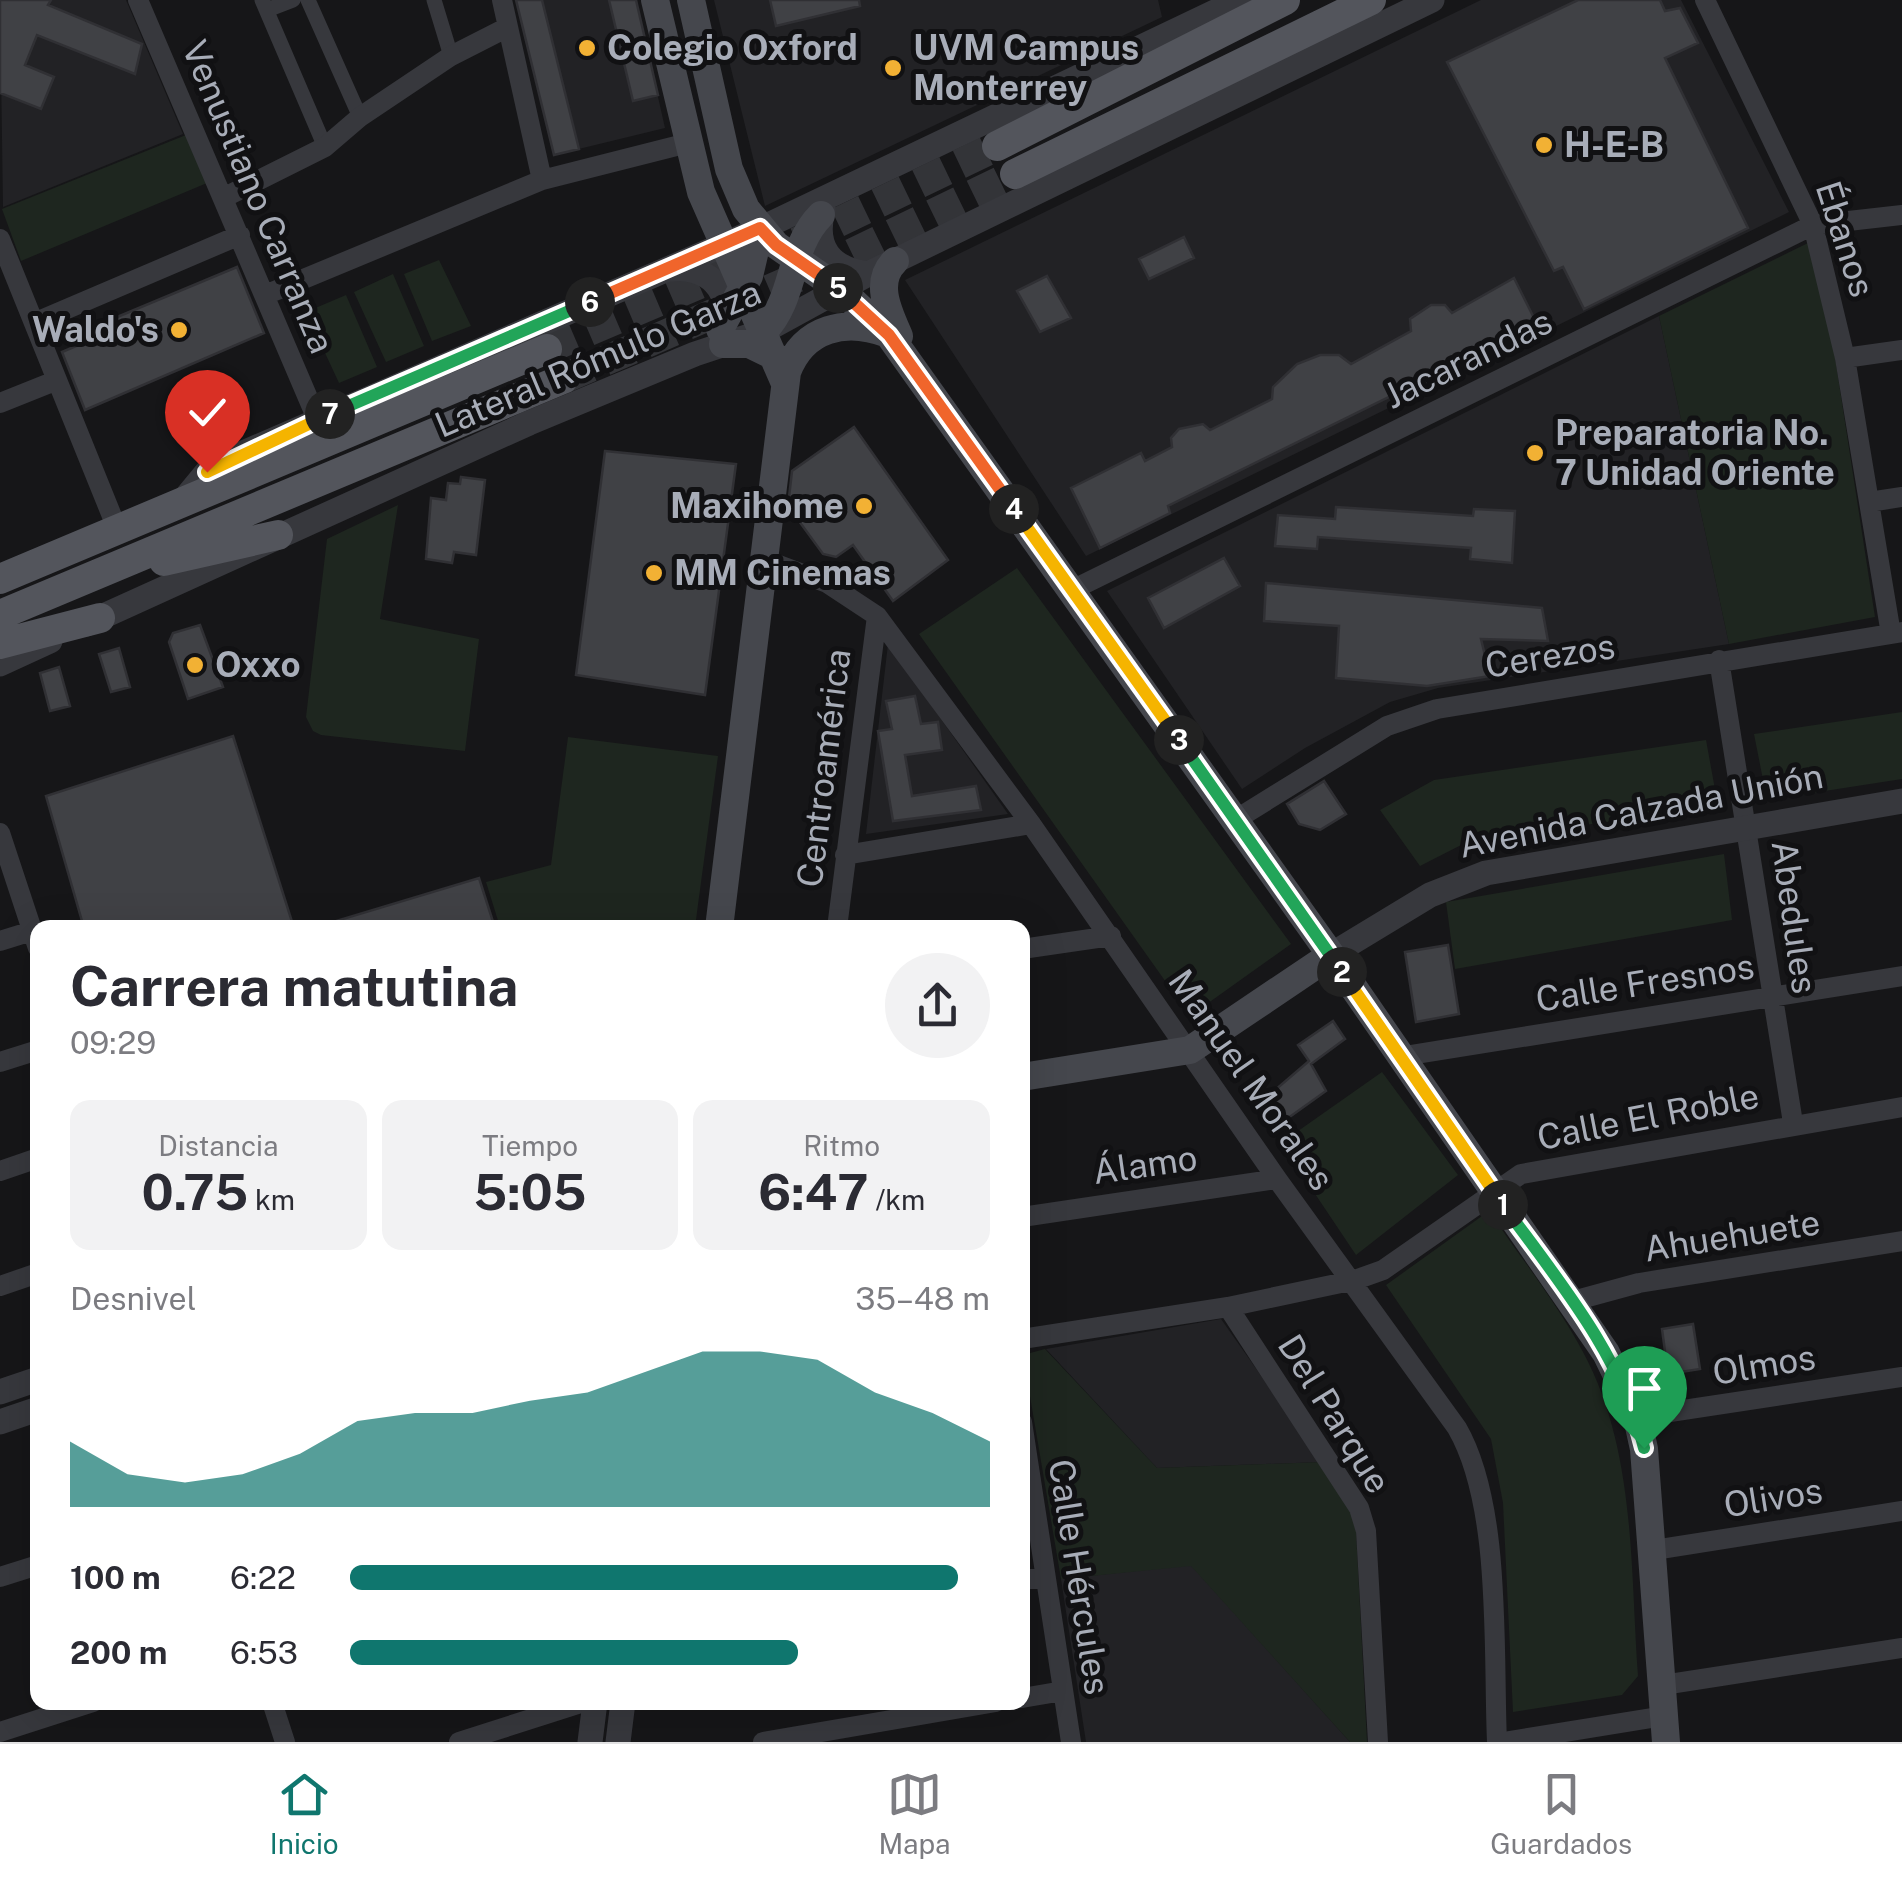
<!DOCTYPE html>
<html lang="es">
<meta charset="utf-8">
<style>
:root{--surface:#fff;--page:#f2f2f3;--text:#2b2b33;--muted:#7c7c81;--line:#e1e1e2;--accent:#0f766e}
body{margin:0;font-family:"Public Sans",sans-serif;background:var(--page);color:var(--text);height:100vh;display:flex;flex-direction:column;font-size:38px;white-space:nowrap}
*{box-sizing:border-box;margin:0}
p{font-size:32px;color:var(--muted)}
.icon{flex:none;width:55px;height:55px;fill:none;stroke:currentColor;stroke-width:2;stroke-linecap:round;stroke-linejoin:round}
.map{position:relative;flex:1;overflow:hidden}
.details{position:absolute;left:30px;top:920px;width:1000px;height:790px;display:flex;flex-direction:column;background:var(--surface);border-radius:20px;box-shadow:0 10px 40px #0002}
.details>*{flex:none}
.pin{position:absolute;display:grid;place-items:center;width:85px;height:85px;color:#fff;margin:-102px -42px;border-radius:50% 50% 50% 0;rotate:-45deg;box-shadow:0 0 10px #0007}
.pin .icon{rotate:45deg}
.km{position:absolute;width:50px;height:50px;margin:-25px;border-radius:50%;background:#222;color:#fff;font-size:28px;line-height:50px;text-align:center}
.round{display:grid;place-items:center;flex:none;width:105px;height:105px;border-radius:52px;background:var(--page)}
.overview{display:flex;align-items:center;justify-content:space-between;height:170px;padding:0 40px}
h1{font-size:55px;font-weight:700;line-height:75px}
.stats{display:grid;grid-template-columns:repeat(3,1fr);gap:15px;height:170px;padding:10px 40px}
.stats div{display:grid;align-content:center;border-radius:20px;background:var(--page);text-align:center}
.stats b{font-size:50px;font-weight:700}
.stats small{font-size:28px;font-weight:400}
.stats p{font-size:28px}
.chart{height:280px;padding:20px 40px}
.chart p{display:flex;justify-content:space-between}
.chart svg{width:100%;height:180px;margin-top:10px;fill:var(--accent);opacity:.7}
ul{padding:0 40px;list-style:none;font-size:32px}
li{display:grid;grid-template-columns:160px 120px 1fr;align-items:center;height:75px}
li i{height:25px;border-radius:12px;background:var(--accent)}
.menu{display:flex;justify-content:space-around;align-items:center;height:140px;border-top:2px solid var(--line);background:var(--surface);font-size:28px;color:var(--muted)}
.menu a{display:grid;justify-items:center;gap:5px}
.menu .on{color:var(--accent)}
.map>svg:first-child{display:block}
</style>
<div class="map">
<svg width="1902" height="1742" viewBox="0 0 1902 1742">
<rect width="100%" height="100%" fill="#161618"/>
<path fill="#222225" d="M0,0H126L183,134L3,207Z
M516,0H636L665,128L554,155Z
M714,0H1158L1162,17L765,206Z
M1481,0H1681L1789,212L1086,556L905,280Z
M1659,316L1729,644L1438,688L1390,702L1305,748L1242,789L1107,591Z
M888,644L1008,814L866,834Z
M1221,1319L1322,1462L1157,1468L1046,1349Z
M1191,1565L1350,1742H1086L1061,1579Z"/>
<path fill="#1e261f" d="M186,135L207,183L21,261L2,209Z
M1808,243L1820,260L1875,617L1729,644L1659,316Z
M439,260L471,326L432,341L404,274Z
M393,274L424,346L386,362L354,292Z
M346,295L377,367L339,383L306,312Z
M398,505L380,619L479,639L465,751L321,735L313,731L306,717L327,539Z
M1017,568L1291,944L1190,1016L919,634Z
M1902,712V779L1767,800L1754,734Z
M568,737L718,756L695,927H500L486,882L551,865Z
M1706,740L1718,806L1467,842L1420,866L1380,810L1434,780Z
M1724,854L1732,920L1455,969L1446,902Z
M1382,1072L1458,1175L1356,1255L1281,1143Z
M1489,1211C1520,1257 1557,1303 1583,1352C1636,1450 1630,1567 1638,1676L1622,1695L1513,1712L1503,1503L1491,1439L1386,1285Z
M1045,1349L1157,1468L1322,1462L1348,1495L1356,1531L1367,1742H1350L1191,1566L1061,1579L1023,1355Z"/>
<path fill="#404145" stroke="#303034" stroke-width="2.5" d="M0,0H51L48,5L142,44L135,74L37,35L25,65L54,77L41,109L0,93Z
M516,0H542L579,149L554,155Z
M609,0H636L658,95L633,101Z
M770,0H859L860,6L776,26Z
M1578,0H1660L1665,11L1680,8L1698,43L1665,58L1748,228L1584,309L1563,267L1554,271L1447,62Z
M1184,237L1194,258L1149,279L1139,259Z
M237,267L264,333L85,410L62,352L102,335L98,325Z
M1047,276L1071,318L1040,332L1017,291Z
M1514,278L1537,324L1168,506L1170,513L1100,548L1071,488L1141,453L1145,461L1172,447L1171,438L1179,429L1203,424L1210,430L1272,399L1273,387L1297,364L1320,355H1339L1351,364L1411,331L1410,319L1431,305H1445L1452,313Z
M854,427L948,560L893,601L853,545L836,557L823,554L788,506L792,471Z
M605,451L736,464L705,695L576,675Z
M461,477L485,480L476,555L454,552L452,563L426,559L431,498L446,500L448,483L460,484Z
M1336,507L1473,516L1474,509L1515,511L1512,563L1470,559L1471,548L1318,537L1317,549L1275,546L1278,515L1335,519Z
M1224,558L1240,586L1164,628L1148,598Z
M1266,583L1542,608L1548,641L1481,639L1490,676L1427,686L1336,678L1339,626L1264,621Z
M200,625L223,687L188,699L169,642L173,633Z
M119,648L130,687L111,692L99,654Z
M59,667L70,706L50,711L40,673Z
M915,696L921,724L938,722L942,750L905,755L912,796L976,786L981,810L893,821L878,731L892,729L886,701Z
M233,736L294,928H84L46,796Z
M1324,781L1346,814L1320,830L1299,824L1287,804Z
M479,878L495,928H327L326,924Z
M1448,945L1459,1014L1416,1022L1405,952Z
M1333,1021L1345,1039L1311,1064L1326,1091L1284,1121L1268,1096L1309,1061L1298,1045Z
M1693,1324L1700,1369L1668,1374L1662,1329Z"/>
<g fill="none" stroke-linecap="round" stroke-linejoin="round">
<path stroke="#333438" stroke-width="30" stroke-dasharray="30 15" stroke-linecap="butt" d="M797,242L997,146
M547,349L732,270
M563,379L851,254L1015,174"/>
<path stroke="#37383d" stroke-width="15" d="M262,0L325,147
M308,0L360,117
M434,0L451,56
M267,10L293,0"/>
<path stroke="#37383d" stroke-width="20" d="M138,0L317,419
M502,0L542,180
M1705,0L1813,225L1845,358L1891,634
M223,198L325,147L360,117L451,56L508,27
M0,239L118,531
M265,295L542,180L688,143
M34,323L240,235
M1845,358L1902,350
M0,403L55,381
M1869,502L1902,497
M763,559L827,583L877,616L1031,824L1277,1179L1457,1428C1502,1506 1493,1651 1497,1742
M1072,590L1813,225L1902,215
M1719,660L1793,1123
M1235,820L1387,726L1437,709L1902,632
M0,833L38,948
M845,855L1031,824
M837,928L877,616
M0,941L32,931
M1022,949L1111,936
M1398,1057L1902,976
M0,1062L38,1050
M0,1171L38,1158
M1022,1217L1277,1179
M0,1286L38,1273
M1573,1301L1639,1283L1902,1241
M1228,1307L1359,1508L1366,1531L1378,1742
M1022,1339L1228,1307L1355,1280L1383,1270L1521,1174L1902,1107
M1637,1417L1902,1377
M1022,1422L1071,1742
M1654,1550L1902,1511
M0,1577L38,1565
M1022,1580L1045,1577
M1663,1685L1902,1648
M1022,1698L1063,1691
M272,1702L285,1742
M0,1732L93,1702
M459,1742L584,1702
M763,1742L996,1702
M1503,1742L1664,1716"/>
<path stroke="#37383d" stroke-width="25" d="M823,210C813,248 831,269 868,274
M671,269C706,265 735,290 722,325
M183,501L207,472L234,457L760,229L1240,0
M86,624L529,423L695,354L764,331L868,274L1432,0
M0,664L50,641
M1331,955L1430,895L1486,873L1902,801
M0,1392L38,1379
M0,1422L38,1409
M590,1742L595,1702
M618,1742L623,1702"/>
<path stroke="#45474d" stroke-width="28" d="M655,0L701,192L784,381
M691,0L729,169L746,209L776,245L841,290L889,335L1331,955L1606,1353L1637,1417L1644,1449L1666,1742
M895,261C873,282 889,313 899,336
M720,329L749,276L760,229
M764,331C796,298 788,248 821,215
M723,344H749L776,357
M719,928L787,372C804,327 846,318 888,334
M1022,1077L1190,1050L1331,955"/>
<path stroke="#53555c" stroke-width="30" d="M997,146L1285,0
M1015,174L1371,0
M164,561L278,535
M0,579L547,349
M0,615L563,379
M0,644L100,618"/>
</g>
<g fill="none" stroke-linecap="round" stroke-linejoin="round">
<g stroke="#fff" stroke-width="20">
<path id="split-1" d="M1503,1205C1558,1280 1622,1356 1644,1448"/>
</g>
<g stroke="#fff" stroke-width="20">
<path id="split-2" d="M1342,972L1503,1205"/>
</g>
<g stroke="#fff" stroke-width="20">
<path id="split-3" d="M1179,740L1342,972"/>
</g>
<g stroke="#fff" stroke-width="20">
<path id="split-4" d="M1014,509L1179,740"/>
</g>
<g stroke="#fff" stroke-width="20">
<path id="split-5" d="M838,288L889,335L1014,509"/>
</g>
<g stroke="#fff" stroke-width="20">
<path id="split-6" d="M590,302L760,228L776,245L838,288"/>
</g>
<g stroke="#fff" stroke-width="20">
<path id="split-7" d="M330,414L590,302"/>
</g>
<g stroke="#fff" stroke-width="20">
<path id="split-8" d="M207,472L330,414"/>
</g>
<use href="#split-1" stroke="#22a559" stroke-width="12"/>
<use href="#split-2" stroke="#f5b400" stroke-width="12"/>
<use href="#split-3" stroke="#22a559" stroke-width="12"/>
<use href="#split-4" stroke="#f5b400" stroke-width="12"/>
<use href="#split-5" stroke="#f0652b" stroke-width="12"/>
<use href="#split-6" stroke="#f0652b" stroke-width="12"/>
<use href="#split-7" stroke="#22a559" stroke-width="12"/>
<use href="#split-8" stroke="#f5b400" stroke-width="12"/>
</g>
<g fill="#f2b134" stroke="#111113" stroke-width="4">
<circle cx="587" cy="48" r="10"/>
<circle cx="893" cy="68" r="10"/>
<circle cx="1544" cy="145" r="10"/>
<circle cx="179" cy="330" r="10"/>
<circle cx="1535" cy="453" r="10"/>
<circle cx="864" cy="506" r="10"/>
<circle cx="654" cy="573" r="10"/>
<circle cx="195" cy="665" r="10"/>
</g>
<g text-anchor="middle" stroke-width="10" stroke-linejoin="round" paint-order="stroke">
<g font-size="35" font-weight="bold" fill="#a8adb8" stroke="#111113" text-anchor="start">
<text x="607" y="60">Colegio Oxford</text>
<text x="913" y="60">UVM Campus<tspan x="913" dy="40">Monterrey</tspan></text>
<text x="1564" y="157">H-E-B</text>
<text x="159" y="342" text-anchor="end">Waldo's</text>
<text x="1555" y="445">Preparatoria No.<tspan x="1555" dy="40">7 Unidad Oriente</tspan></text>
<text x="844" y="518" text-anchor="end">Maxihome</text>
<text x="674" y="585">MM Cinemas</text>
<text x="215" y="677">Oxxo</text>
</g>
<g font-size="35" fill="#a8adb8" stroke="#111113">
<text transform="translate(258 197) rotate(67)" y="12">Venustiano Carranza</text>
<text transform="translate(1845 239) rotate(72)" y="12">Ébanos</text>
<text transform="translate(598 359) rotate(-23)" y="12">Lateral Rómulo Garza</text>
<text transform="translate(1468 359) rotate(-26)" y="12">Jacarandas</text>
<text transform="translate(1550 656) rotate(-9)" y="12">Cerezos</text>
<text transform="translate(824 768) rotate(-83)" y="12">Centroamérica</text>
<text transform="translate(1641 811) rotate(-11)" y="12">Avenida Calzada Unión</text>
<text transform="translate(1794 917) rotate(82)" y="12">Abedules</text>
<text transform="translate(1645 983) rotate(-9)" y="12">Calle Fresnos</text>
<text transform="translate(1251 1080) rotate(55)" y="12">Manuel Morales</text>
<text transform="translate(1648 1117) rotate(-11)" y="12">Calle El Roble</text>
<text transform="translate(1145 1165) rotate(-8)" y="12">Álamo</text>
<text transform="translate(1732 1236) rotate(-9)" y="12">Ahuehuete</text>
<text transform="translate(1764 1365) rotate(-9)" y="12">Olmos</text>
<text transform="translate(1334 1414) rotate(58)" y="12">Del Parque</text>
<text transform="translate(1773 1498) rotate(-9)" y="12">Olivos</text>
<text transform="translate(1079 1577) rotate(81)" y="12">Calle Hércules</text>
</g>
</g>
</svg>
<div class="pin" style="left:1644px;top:1448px;background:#1e9e55"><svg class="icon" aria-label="arrive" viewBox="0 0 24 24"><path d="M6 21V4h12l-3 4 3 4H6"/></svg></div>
<div class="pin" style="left:207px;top:472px;background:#d93025"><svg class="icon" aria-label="check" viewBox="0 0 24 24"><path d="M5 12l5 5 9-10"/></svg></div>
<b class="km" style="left:1503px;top:1205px">1</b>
<b class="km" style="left:1342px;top:972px">2</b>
<b class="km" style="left:1179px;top:740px">3</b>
<b class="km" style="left:1014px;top:509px">4</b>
<b class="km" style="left:838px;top:288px">5</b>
<b class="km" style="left:590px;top:302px">6</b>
<b class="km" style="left:330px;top:414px">7</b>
<section class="details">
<div class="overview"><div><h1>Carrera matutina</h1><p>09:29</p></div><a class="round"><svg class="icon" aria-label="share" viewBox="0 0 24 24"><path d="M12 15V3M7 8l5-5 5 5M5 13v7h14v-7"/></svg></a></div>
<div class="stats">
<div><p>Distancia</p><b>0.75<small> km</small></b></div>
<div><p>Tiempo</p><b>5:05</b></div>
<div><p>Ritmo</p><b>6:47<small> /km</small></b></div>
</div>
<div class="chart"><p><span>Desnivel</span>35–48 m</p>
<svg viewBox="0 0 160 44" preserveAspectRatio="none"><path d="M0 44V28L10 36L20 38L30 36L40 31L50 23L60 21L70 21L80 18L90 16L100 11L110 6L120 6L130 8L140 16L150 21L160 28V44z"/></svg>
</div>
<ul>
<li><b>100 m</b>6:22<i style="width:95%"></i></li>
<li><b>200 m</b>6:53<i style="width:70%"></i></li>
</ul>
</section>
</div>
<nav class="menu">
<a class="on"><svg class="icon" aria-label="home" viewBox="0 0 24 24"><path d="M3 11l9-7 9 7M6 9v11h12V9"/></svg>Inicio</a>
<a><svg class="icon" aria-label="map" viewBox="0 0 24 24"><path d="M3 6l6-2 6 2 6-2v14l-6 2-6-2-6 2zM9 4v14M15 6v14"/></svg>Mapa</a>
<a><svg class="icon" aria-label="saved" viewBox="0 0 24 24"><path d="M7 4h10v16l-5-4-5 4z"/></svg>Guardados</a>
</nav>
